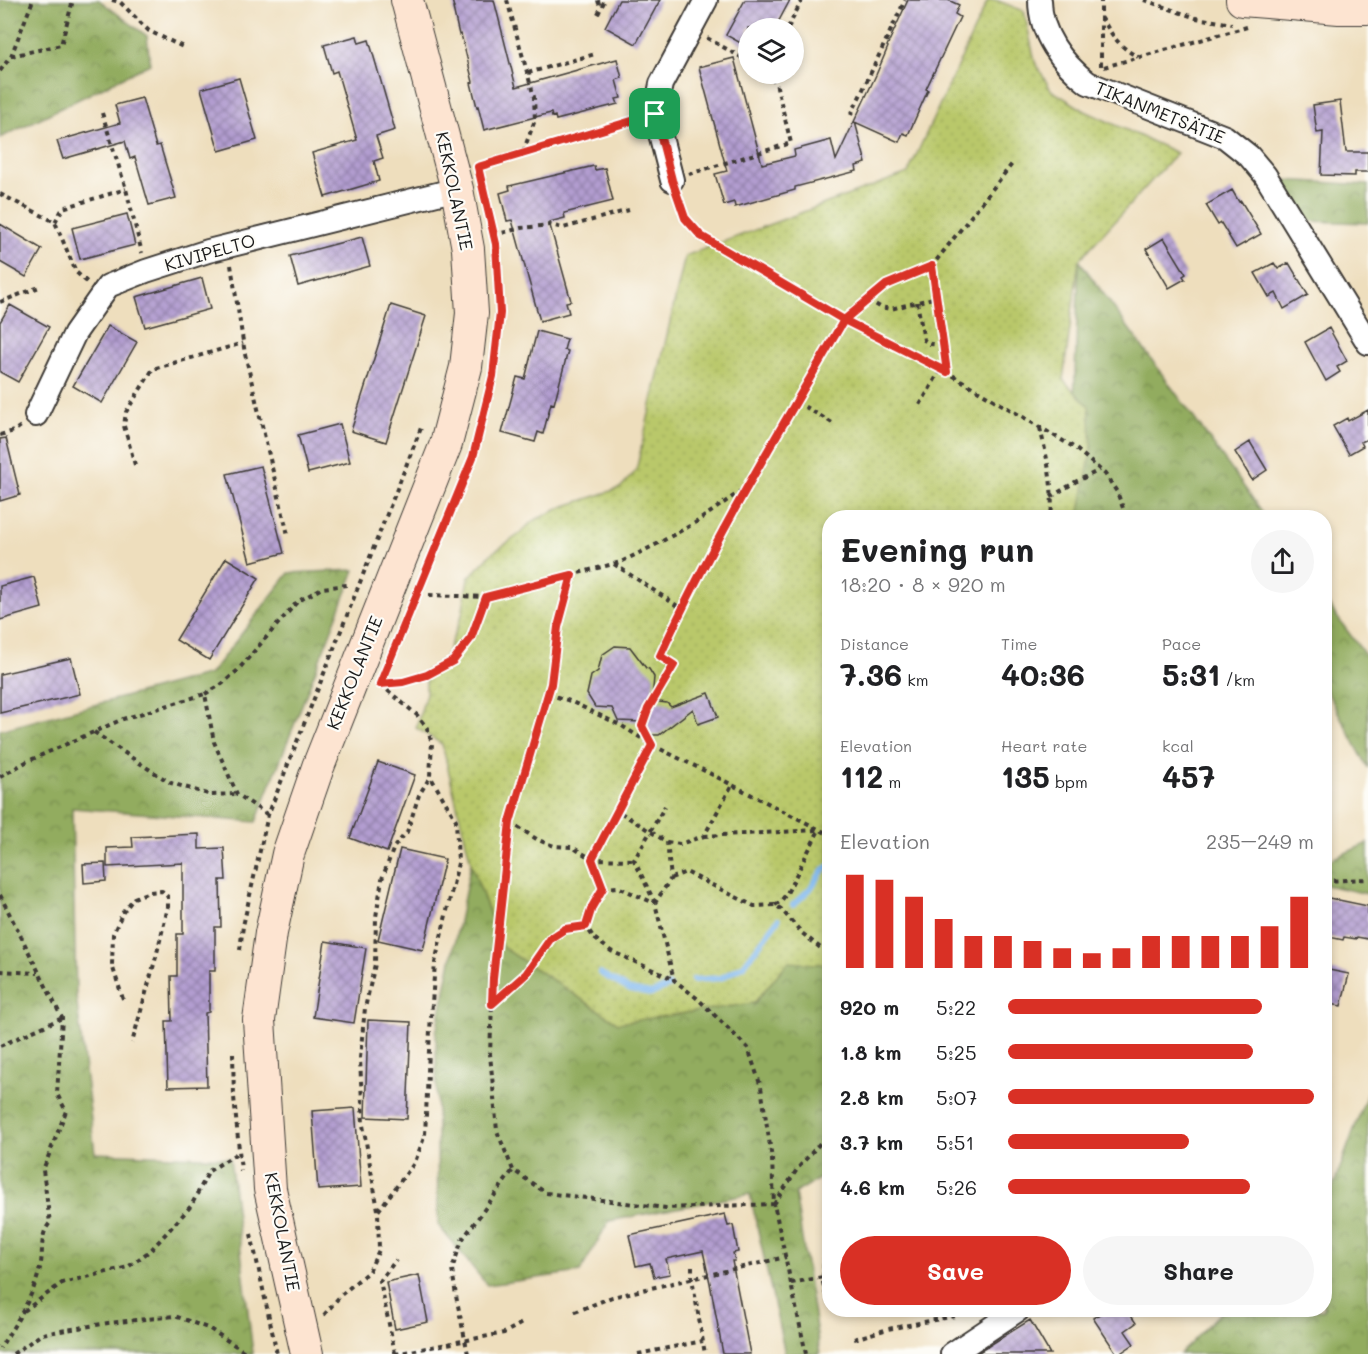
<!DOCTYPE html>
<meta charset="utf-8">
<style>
:root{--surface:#fff;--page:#f6f6f6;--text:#202124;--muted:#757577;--accent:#d93025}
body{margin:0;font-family:Mali,sans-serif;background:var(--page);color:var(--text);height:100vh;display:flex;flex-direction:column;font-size:22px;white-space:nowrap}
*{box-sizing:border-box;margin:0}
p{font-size:20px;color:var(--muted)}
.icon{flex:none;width:33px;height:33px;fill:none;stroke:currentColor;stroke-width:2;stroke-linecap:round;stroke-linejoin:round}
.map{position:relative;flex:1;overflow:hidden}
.details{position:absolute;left:822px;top:510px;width:510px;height:807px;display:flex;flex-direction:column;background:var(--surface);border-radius:24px;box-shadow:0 3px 9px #0003}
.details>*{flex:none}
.fabs{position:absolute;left:738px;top:18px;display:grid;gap:12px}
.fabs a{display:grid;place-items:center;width:66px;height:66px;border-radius:50%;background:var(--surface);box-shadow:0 3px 9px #0003;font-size:30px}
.pin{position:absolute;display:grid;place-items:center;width:51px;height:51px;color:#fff;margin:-26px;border-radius:12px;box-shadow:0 3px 9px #0006}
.round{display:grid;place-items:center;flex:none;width:63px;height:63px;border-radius:32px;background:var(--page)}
.overview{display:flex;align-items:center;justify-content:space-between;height:102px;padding:0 18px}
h1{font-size:33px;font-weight:800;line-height:45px}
.figures{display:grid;grid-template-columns:repeat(3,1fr);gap:9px;height:102px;padding:6px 18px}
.figures div{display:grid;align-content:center}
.figures b{font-size:30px;font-weight:800}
.figures small{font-size:16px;font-weight:400}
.figures p{font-size:16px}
.chart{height:168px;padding:12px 18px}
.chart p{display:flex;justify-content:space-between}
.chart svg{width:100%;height:108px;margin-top:6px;stroke:var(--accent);stroke-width:6}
.cta{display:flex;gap:12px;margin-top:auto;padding:12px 18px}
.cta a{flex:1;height:69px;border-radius:36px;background:var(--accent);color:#fff;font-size:24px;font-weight:800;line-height:69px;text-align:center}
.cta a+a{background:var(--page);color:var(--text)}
ul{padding:0 18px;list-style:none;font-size:20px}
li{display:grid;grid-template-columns:96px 72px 1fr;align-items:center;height:45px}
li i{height:15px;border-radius:8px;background:var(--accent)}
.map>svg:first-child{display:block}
</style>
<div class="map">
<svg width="1368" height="1354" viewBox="0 0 1368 1354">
<defs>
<pattern id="forest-crowns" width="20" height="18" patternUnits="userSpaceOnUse" patternTransform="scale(1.5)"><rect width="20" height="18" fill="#92ac5e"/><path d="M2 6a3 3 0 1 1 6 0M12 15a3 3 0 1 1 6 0" fill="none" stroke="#768b4d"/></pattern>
<pattern id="park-dots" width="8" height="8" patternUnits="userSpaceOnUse" patternTransform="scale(1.5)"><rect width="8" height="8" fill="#b9c86a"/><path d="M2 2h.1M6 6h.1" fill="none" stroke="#9eab5b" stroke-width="1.8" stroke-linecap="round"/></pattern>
<pattern id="building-cross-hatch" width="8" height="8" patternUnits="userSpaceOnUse" patternTransform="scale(1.5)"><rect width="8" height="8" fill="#b29dd0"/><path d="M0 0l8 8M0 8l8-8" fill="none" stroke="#907fa8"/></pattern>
</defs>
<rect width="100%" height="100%" fill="#fdfcf7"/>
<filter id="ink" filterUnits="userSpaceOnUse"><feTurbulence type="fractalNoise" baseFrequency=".0167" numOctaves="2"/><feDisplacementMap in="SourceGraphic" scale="12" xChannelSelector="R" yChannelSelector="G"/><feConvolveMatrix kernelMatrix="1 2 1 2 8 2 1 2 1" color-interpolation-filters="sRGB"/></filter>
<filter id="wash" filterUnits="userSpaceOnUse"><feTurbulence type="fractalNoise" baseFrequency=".008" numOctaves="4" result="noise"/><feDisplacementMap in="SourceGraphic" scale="24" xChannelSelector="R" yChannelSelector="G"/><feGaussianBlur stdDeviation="1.35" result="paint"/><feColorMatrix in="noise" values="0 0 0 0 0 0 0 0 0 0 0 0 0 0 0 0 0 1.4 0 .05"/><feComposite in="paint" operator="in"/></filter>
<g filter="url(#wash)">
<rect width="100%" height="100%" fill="#eedebd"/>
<path fill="url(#forest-crowns)" stroke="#57643d" stroke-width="1.5" d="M0,0H99L147,36L150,64L0,138Z
M1283,180L1368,185V223L1305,221Z
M1079,260L1266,517H1070Z
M355,570L256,822L72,808L76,995L95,1153L230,1158L253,1354H0V730L210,674L289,573Z
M1324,599L1368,659V768L1325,688Z
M1368,843V894L1325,885V862Z
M471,863L502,947L754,1004L788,961L829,965V1173L795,1193L820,1354H785L750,1194L609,1221L580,1272L487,1285L438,1225L436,1033Z
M1368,1091V1354H1180L1223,1310H1324L1325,1204L1328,1201Z"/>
<path fill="url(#park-dots)" stroke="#6a7243" stroke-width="1.5" d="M988,0H996L1024,11L1035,62L1051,90L1085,111L1177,153L1079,260L1063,380L1089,406L1092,446L1079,517L830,518L829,965L788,962L754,1003L618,1023L502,947L471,863L442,744L416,728L426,693V671L445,658L462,615L468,578L492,553L517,536L533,521L565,506L620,488L636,471L685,256L908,173Z"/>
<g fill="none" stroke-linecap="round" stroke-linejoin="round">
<path stroke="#7fb8f0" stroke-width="6" d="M793,905L810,889L823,870L830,866
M600,973L630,990L651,994L669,986
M693,980L721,978L744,965L778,920"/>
</g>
<g id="blocks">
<path fill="url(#building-cross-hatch)" d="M452,0H494L516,87L617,59L622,78L616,80L621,98L616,99L618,104L556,120L555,116L552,117L551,113L484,130L478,106L477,107L471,83L473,82L461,34L459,35L453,8H454Z
M619,0H660L636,44L605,27Z
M745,0H790L775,28H748V47L726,35Z
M908,0H948L959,5L955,14L960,17L926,89L928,90L908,135L903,133L899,142L855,122L866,163L856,166L857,171L795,187V190L735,207L734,202L724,205L715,174L727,171L699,67L734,58L762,164L795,156L794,150L831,140L836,160L876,75L888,47L887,46Z
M357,36L359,43L369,40L395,130L376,136L383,158L374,161L379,181L325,197L312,153L357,140L337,71L332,73L324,45Z
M239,78L257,140L219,151L201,89Z
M142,98L156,146L160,145L176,198L149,205L135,157L130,159L125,141L63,159L57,141L120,123L115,105Z
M1340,101L1346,152H1368V172H1355V176L1321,175L1323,132L1317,133L1313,105Z
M594,166L595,170L605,168L613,201L564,213L565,218L549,222L571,301L566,302L569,313L540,321L512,220L507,221L500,193L510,190L509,186Z
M1232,190L1239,202L1241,201L1261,234L1236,248L1221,223L1218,225L1206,205Z
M127,214L135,245L80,259L72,228Z
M0,224L42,249L26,277L0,262Z
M362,237L370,266L298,286L290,256Z
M1164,238L1186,274L1183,276L1185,279L1169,288L1146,249Z
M1274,263L1278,269L1289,263L1308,295L1284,309L1276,293L1269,297L1255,273Z
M202,278L210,309L145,327L136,297Z
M10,305L49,327L18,382L0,372V322Z
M391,305L426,316L386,442L351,431Z
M108,326L137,342L102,403L73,386Z
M1329,328L1347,361L1337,367L1340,372L1326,381L1305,342Z
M537,331L567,339L564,350L568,351L554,404L551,403L543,434L538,432L535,442L502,433L517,377L525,379Z
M1368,410V439L1361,442L1363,446L1349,454L1333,426L1347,418L1348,421Z
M340,424L350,462L308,473L298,435Z
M6,438L20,495L0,501V439Z
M1250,442L1267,470L1252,480L1235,452Z
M261,466L284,553L250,562L227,474Z
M226,558L259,578L209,660L176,640Z
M34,577L42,608L0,620V586Z
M615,646L630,647L646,668L649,669L654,677L652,701L667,703L671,707L709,693L718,717L698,724L693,709L659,735H650L642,722L618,721L612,708L595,707L587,694L591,676L598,671L602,655Z
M71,658L80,694L0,713V674Z
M378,762L415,775L387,852L350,838Z
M199,834V849L224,848L226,880H220L221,927H215V971H209V1012L205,1013L207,1086L168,1087L166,1021H172L171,976H177V934H183V863L107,867V848L133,847L132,837Z
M400,849L445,859L423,950L378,940Z
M105,863L106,881L84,883L83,864Z
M1324,897L1368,906V939L1357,937L1356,939L1344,937L1343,940L1324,936Z
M325,941L366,948L354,1023L313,1017Z
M1324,969L1349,974L1341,1006L1324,1003Z
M368,1020L411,1022L407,1119L365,1117Z
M355,1108L361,1187L318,1190L312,1111Z
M725,1214L728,1226L733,1225L738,1252L733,1253L735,1261H732L750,1354H723L710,1283L703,1251L666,1259L670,1274L654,1277L650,1263L636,1266L629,1235Z
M419,1275L428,1322L395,1329L386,1282Z
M1106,1310H1127L1136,1323L1125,1331L1134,1344L1119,1354H1117L1093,1318Z
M1030,1320L1050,1354H976L998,1340Z"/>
</g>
</g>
<g filter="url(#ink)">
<use href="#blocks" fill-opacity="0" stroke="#3c3934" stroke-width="1.5"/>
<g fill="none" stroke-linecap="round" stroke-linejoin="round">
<g stroke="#3c3934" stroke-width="26">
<path id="street" d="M1040,0C1040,34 1062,63 1088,83L1225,137L1249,156L1265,175L1368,343
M672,180L655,114L661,84L706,0
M36,415L75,333L108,286L146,271L208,251L457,189
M952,1354L1018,1310"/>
</g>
<g stroke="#3c3934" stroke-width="34">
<path id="secondary" d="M1242,0L1339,8H1368
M307,1354L270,1189L259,1020L271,933L288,854L318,767L446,444L466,367L472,313L468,249L457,189L407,0"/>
</g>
<path stroke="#3c3934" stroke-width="4" stroke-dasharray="4.5 4.5" stroke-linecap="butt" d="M112,0L120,2L149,31L183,47
M507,0L534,97L535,120L523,152
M598,0L600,8
M1144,0L1196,18L1232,24
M598,14L605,0
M1101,17C1113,36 1118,46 1138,57
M788,28L802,0
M707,38L748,61
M11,56L61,45L73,0
M1101,66V1
M1104,67L1247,27
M0,71L11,56L33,0
M528,73L595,54
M102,113L126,189L142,253
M851,115L905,0
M478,167L635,120
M689,174L791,143L776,83L769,74
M0,194L55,222L76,272L88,283
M678,198L685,217L701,236L844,320L947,372L1075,448L1105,474L1117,492L1123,508L1124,518
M55,222L63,208L126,189
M494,235L521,228L550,225L563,228L629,210
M231,265L245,354L288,535
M932,266L947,372
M868,300L880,307L891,309L937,297
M0,302L42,286
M917,302L924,340L930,344L944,345
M797,402L834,424
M920,405L941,369
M1040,428C1047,457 1054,487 1051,518
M0,435L14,431L21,426
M135,465L124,426L126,412L153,369L243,343
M1051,497L1075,482L1100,470
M614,564L682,609
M572,575L558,627L551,684L510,822L493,978L490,1054L497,1131L513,1170L546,1193L666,1208L774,1204L772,1159L761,1087L748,1048L698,999L674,980L655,903L671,878L667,842L618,811L629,786L652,745L642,726L648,709L674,665L660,656L682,609L749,486L844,320L887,285L932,266L1012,164
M429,595L486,597L621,562L657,544L695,523L748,486
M408,616L473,457L493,376L495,360
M381,684L403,682L427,675L453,661L471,638L486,597
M205,694L222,684L237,671L297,602L322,588L347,585
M548,694L570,701L622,726L652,745L707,772L830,835
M94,732L144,766L171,783L211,795L237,794
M0,777L26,762L123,719L205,694L214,742L237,794L268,815
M618,811L592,859L634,860
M510,822L538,840L554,846L572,847L592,859L603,888L592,907L586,926L594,938L611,951L673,979
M704,836L819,830
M667,842L680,844L704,836L732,785
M671,878L686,872L754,906L775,905L781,909L802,933L823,950L830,953
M1324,881L1368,879
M603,888L618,887L654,903
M0,895L62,1018L57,1094L66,1111L43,1170L50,1223C40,1234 43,1249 41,1263C35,1295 17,1321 0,1348
M655,903L634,860L665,806
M775,905L781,901L787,893L819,830
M240,950L243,926L268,815L421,428
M0,971L38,973
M123,999L112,965L113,934L123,912L134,898L149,892L162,891L168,897V907L156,957L132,1043
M492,1004L526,974L551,938L565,929L586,926
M0,1046L62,1018
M233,1053L234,1097L241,1171
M827,1183L823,1282L826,1295L830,1294
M378,1210L363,1125L360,1058L365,1008L375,964L376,917L382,879L394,847L407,832L419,795L430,777
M251,1234L277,1354
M692,1266V1278L705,1354
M791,1283L823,1277
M24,1311L62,1283L128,1267L151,1250L191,1206L209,1171L239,1152
M575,1312L612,1297L786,1257
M324,1315L341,1295L369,1271L379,1250L378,1211L415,1162L425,1135L430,1030L435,963L458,863L456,820L430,776L432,743L427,728L417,715L380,684
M854,1339L888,1329L955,1316L965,1310
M395,1353L380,1281L396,1260
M13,1354L42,1334L108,1323L175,1316L210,1329L248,1354
M395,1354L504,1333L524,1322
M468,1354L456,1296L452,1269L462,1240L513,1170
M638,1354L703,1341
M806,1354L774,1204L798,1168L830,1132"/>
<use href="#street" stroke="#fff" stroke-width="22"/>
<use href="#secondary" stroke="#fde4d1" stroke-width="32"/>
</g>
</g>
<g fill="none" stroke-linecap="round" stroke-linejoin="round" filter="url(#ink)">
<g stroke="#fff" stroke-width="12">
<path id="route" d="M655,114L478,167L496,244L500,313L493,376L473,457L380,684L403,682L427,675L453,661L471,638L486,597L572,575L558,627L551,684L510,822L493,978L492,1004L526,974L551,938L565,929L586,926L592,907L603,888L592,859L652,745L642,726L648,709L674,665L660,656C713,540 780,430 844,320L947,372L932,266L886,285L844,320L701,236L685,218L672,180L655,114"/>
</g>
<use href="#route" stroke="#d93025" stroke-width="8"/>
</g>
<g text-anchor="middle" stroke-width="4.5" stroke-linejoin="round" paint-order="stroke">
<g font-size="18" fill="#1c1c1c" stroke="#fdfcf7">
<text transform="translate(1160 113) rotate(22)" y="6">TIKANMETSÄTIE</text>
<text transform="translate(454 191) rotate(78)" y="6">KEKKOLANTIE</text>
<text transform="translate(210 253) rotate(-16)" y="6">KIVIPELTO</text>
<text transform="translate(355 673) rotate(-68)" y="6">KEKKOLANTIE</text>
<text transform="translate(282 1232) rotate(79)" y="6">KEKKOLANTIE</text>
</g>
</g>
</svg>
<div class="fabs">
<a><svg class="icon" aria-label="layers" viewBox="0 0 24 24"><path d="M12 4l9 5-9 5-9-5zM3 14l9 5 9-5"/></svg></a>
</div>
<div class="pin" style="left:655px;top:114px;background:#1e9e55"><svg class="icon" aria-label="arrive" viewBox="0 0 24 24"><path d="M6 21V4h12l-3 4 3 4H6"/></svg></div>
<section class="details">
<div class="overview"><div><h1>Evening run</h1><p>18:20 · 8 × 920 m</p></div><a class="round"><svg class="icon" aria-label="share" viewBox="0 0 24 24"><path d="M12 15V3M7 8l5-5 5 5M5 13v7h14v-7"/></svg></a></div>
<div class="figures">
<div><p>Distance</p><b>7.36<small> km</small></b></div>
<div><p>Time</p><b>40:36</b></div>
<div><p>Pace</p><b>5:31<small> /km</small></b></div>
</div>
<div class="figures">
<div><p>Elevation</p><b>112<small> m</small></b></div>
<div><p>Heart rate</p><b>135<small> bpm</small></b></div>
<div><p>kcal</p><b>457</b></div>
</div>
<div class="chart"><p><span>Elevation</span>235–249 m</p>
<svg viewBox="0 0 160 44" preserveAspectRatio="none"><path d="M5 44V6M15 44V8M25 44V15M35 44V24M45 44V31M55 44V31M65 44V33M75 44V36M85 44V38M95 44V36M105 44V31M115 44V31M125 44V31M135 44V31M145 44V27M155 44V15"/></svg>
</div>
<ul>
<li><b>920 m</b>5:22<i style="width:83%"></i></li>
<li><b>1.8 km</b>5:25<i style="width:80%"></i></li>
<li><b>2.8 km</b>5:07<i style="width:100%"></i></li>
<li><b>3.7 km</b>5:51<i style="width:59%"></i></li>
<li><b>4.6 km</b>5:26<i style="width:79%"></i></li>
</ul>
<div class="cta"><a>Save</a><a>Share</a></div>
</section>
</div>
